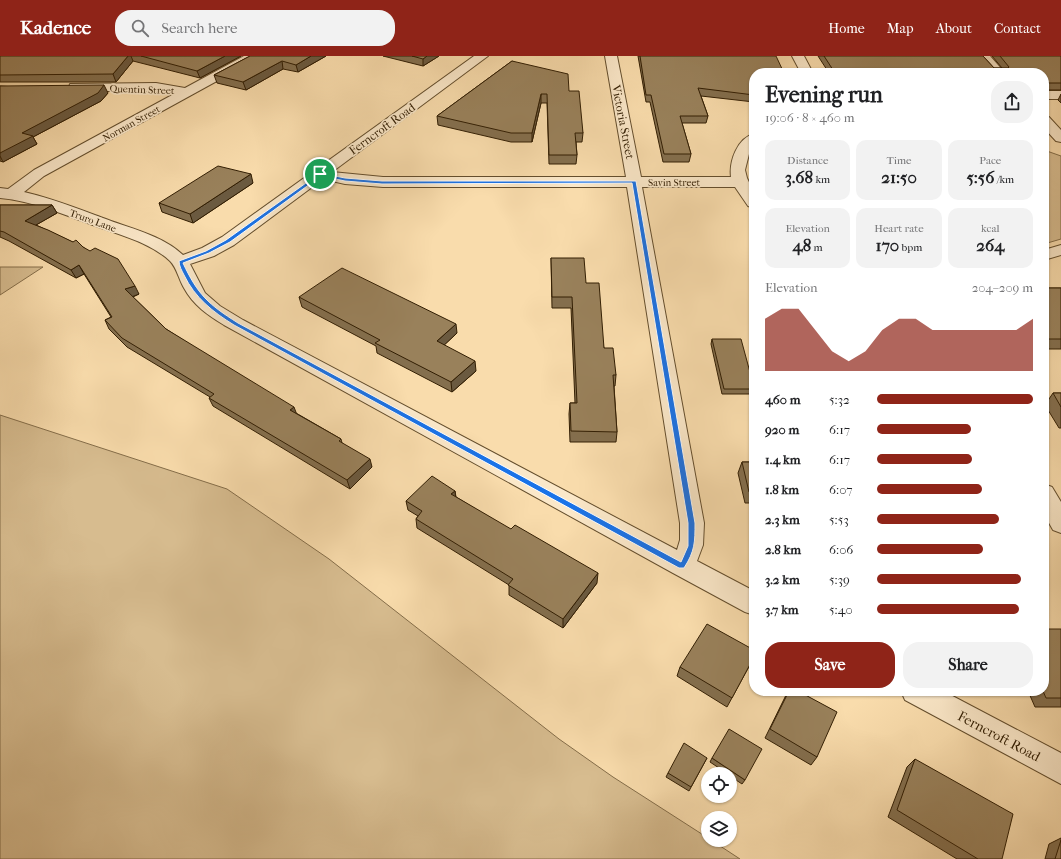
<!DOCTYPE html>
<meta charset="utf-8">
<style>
:root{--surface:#fff;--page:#f2f2f2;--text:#202124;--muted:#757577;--accent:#8f2418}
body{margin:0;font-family:"IM FELL French Canon",serif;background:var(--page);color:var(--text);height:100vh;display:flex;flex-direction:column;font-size:15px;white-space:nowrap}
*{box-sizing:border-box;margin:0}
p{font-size:13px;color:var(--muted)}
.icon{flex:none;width:22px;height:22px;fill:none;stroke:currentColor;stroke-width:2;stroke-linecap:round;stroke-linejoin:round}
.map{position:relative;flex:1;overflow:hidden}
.side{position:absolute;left:749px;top:12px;width:300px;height:628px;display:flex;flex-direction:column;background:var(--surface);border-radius:16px;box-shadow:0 1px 3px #0004}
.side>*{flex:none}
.buttons{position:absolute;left:701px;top:711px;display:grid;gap:8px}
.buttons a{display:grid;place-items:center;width:36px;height:36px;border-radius:50%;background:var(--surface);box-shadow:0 1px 3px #0004;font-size:20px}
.pin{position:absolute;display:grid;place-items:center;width:34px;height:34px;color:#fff;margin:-17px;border:2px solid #fff;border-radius:50%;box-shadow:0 1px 4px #0007}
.round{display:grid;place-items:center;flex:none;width:42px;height:42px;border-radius:16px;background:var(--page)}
.head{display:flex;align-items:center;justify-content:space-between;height:68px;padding:0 16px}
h1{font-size:22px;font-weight:700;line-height:30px}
.metrics{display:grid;grid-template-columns:repeat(3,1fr);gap:6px;height:68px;padding:4px 16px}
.metrics div{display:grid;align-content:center;border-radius:10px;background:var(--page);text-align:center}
.metrics b{font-size:17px;font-weight:700}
.metrics small{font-size:11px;font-weight:400}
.metrics p{font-size:11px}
.chart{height:112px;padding:8px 16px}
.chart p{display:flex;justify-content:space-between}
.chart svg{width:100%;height:72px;margin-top:4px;fill:var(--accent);opacity:.7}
.button{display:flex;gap:8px;margin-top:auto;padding:8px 16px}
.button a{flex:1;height:46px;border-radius:16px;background:var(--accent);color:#fff;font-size:16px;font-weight:700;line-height:46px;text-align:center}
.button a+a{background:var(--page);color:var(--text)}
ul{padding:0 16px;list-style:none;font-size:13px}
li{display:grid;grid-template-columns:64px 48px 1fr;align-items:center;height:30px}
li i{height:10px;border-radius:5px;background:var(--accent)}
header{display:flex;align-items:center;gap:24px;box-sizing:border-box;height:56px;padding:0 20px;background:var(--accent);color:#fff}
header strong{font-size:19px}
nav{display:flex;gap:22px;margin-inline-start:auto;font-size:14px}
.search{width:280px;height:36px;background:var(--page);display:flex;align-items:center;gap:10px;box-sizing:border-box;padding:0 14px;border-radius:16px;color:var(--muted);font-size:15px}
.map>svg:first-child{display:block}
</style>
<header>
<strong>Kadence</strong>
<div class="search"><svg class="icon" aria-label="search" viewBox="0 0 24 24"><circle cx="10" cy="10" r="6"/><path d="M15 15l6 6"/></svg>Search here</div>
<nav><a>Home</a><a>Map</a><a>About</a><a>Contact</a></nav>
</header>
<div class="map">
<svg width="1061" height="803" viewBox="0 0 1061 803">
<rect width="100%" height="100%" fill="#f9dcac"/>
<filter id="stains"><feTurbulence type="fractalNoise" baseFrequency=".005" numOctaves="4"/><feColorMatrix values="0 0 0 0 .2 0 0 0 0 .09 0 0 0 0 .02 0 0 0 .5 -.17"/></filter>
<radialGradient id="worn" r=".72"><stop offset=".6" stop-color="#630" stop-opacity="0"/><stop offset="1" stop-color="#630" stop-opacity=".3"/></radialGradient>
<path fill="#d7bc8f" stroke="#846d49" d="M1044,94L1061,100V183L1044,188Z
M0,211H43L0,239Z
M0,359L227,433L329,503L559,683L613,721L708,782V784H711L740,803H0Z"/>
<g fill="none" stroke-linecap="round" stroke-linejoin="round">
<g stroke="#644e2d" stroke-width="2">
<path id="minor" d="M244,0H259L257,3L44,120L24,136C51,142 76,152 103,162C129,172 162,179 183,199L202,192L222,181L474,0H488L332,116L383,121H626L605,0H617L641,121H731C729,106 737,82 754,78V90L749,98L745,114L747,122L754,137V152L748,150L735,131H642L704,467L703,489L697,505L754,535V559L745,556L673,517L224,269C208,259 193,249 184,232C179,224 177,212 170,205C150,186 119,179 93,169C62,158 33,145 0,142V132L8,133L34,114L174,38L156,35H75L70,34L69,31L70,28L156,27L185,32ZM323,123L345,128L383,131H627L680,467V484L677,494L243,264L220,250L205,237L190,208L214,200L234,189Z
M792,0H804L813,17H801Z
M977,0H990L1005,17H992Z
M1044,35H1061V43H1044Z
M1044,60L1049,61L1061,74V86L1056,85L1044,72Z
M1061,189V199L1044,204V194Z
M1044,428L1052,431L1061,446V477L1053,474L1044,458Z
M901,635H943L1061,697V728L905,644Z"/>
</g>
<use href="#minor" fill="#fbe8c9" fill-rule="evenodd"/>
</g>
<path fill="#846f4e" stroke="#321e03" d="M0,0H241L200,22L133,5L116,26H0Z
M250,0H326L298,16L283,13L246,34L217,27L214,19Z
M383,0H439L423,10Z
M638,0H776L754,17V46L701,40L708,60L706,67H682L691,98L689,106H663L650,46H646Z
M818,0H983L994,12H1002L992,0H1061V34H1046L1044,31V17H829Z
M512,5L569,35L583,77L582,86H576L577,99L576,108H549L547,47H541L532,86H511L438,69L437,60Z
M0,30L108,37L101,45L33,81L37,88L3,106L0,105Z
M1061,38V47L1058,44Z
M253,127L193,167L162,156L159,147Z
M0,149H52L57,157L36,169L83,191L139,238L133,241L166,273L296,357L341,383L342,387L372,411L350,433L213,350L209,342L210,341L127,291L109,273L105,264L111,261L84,218L76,222L9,185L0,181Z
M551,202L586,227L604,292L616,319L615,330H614L617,376L616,386H570L569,358L570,347H575L571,252H552Z
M1044,232H1061V293H1044Z
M299,241L457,277L444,289L476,315L452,336L377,297L376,290L302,251Z
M712,283L754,331V334L753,338H722L711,288Z
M1053,337H1061V372H1059L1045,349Z
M742,406H754V447H745L738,417Z
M455,435L456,441L597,527L563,572L509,539V529L417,472L416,463L418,460L408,454L406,445Z
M1061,573V651H1035L1028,635H1044Z
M752,605L727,651L677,620L680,611Z
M788,635H798L817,701L811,709L765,682Z
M707,702L689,735L666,721L668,717Z
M712,702L745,724L742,728L730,720V718H728L710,706Z
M915,703L1002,803H957L888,761L907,711Z
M1061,782V803H1045L1049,788Z"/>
<path fill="#6b5a40" stroke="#321e03" d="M128,0H131L133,5L116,26L113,18Z
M225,0H241L200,22L197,15Z
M311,0H326L298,16L296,9Z
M427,0H439L423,10V3Z
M282,5L283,13L246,34L243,26Z
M104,29L108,37L101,45L33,81L37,88L3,106L0,100V97L22,77Z
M541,38V47L532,86V77Z
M251,118L253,127L193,167L190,158Z
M52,149L57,157L29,173L25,165Z
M79,209L84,218L76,222L71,214Z
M135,230L139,238L129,242L125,233Z
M456,268L457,277L438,295L437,285Z
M475,305L476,315L452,336L451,326Z
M294,351L297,359L290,354Z
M370,403L372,411L350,433L347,424Z
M455,435L456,445L451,438Z
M598,517L597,527L563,572V563Z"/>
<path fill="#99815b" stroke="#321e03" d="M0,0H128L113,18L0,19Z
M141,0H225L197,15Z
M250,0H311L296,9L282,5L243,26L214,19Z
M412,0H427L423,3Z
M640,0H776L784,17H754V39L698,32L708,60H680L691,98H664L651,39H646Z
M824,0H983L994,12H1008L1009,11L1000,0H1061V27H1049L1044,22V17H1039L1037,16L973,17H835Z
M512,5L568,18L569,35H579L583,77H575L577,99H549L547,38H541L532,77H511L437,60Z
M104,29L98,37L22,77L33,80L0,97V30Z
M218,110L251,118L190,158L159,147Z
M0,149H52L25,165L48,174L73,186L76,184L83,191L90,195L95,192L118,203L135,230L125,233L166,273L294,351L290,354L341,383L339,385L370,403L347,424L209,342L214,338L122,282L105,264L112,261L79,209L71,214L4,176L0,175Z
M551,202H584L586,227H599L604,292H613L616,319H613L617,376L571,375L570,347H577L572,241H552Z
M342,212L456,268L437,285L475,305L451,326L375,287L380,284L299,241Z
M1044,232H1061V283H1044Z
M712,283H741L754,331V333H724Z
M1053,337H1061V351Z
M742,406H754V436H749Z
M432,420L455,435L451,438L511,473L515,469L598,517L563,563L508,529L513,523L416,463L422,455L406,445Z
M707,568L754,594V601L732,642L680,611Z
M1044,573H1061V642H1046L1043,635H1044Z
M789,635H798L837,656L817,701L770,673Z
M729,673L762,693L745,724L712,702Z
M684,687L707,702L691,731L668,717Z
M915,703L1013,758L1002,803H978L897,754Z
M1061,784V803H1055Z"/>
<path fill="#1a73e8" stroke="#fff" fill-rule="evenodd" d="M320,117L345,122L382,125H636L695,467C695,486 695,495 684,512H679L234,269C213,256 195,242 184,219C182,215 179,210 179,205L206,195L226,184ZM321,120L345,125L382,128L632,127L688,467V490L681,506L238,267C208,248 198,239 183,207L209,197L230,186Z"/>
<g text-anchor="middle" stroke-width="3.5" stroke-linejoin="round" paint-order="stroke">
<g font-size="10" fill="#321e03" stroke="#fbe8c9">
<text transform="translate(142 33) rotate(2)" y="4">Quentin Street</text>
<text transform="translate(131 67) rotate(-29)" y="4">Norman Street</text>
<text x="674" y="130">Savin Street</text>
<text transform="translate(93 164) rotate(20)" y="4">Truro Lane</text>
</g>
<g font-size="12" fill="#321e03" stroke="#fbe8c9">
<text transform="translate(623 66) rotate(79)" y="4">Victoria Street</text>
<text transform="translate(382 73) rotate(-36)" y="4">Ferncroft Road</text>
</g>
<g font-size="14" fill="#321e03" stroke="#fbe8c9">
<text transform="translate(999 680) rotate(28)" y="5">Ferncroft Road</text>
</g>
</g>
<rect width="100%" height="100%" filter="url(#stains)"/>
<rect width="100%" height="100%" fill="url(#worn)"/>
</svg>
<div class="buttons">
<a><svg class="icon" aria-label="locate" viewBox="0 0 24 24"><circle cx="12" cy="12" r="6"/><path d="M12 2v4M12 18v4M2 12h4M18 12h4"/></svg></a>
<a><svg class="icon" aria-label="layers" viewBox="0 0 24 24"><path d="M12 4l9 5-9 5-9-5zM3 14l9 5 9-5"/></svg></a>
</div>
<div class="pin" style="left:320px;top:118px;background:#1e9e55"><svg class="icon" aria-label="arrive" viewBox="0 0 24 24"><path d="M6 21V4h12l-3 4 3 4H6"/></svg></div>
<section class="side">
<div class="head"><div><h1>Evening run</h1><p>19:06 · 8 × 460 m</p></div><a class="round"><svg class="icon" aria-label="share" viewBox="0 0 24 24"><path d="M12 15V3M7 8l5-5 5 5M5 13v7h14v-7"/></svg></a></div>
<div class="metrics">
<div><p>Distance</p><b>3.68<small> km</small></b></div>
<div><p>Time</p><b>21:50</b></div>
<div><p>Pace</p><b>5:56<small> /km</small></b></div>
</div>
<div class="metrics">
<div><p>Elevation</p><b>48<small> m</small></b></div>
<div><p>Heart rate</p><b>170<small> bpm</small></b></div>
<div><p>kcal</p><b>264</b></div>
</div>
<div class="chart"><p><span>Elevation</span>204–209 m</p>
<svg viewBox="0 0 160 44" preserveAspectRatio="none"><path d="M0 44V12L10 6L20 6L30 19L40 32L50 38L60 32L70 19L80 12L90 12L100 19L110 19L120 19L130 19L140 19L150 19L160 12V44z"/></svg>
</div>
<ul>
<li><b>460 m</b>5:32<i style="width:100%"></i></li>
<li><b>920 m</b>6:17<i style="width:60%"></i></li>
<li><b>1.4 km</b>6:17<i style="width:61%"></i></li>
<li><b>1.8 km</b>6:07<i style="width:67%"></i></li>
<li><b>2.3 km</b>5:53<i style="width:78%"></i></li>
<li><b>2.8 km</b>6:06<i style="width:68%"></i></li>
<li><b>3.2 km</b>5:39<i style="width:92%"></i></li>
<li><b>3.7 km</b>5:40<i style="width:91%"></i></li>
</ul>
<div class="button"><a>Save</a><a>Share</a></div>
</section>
</div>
